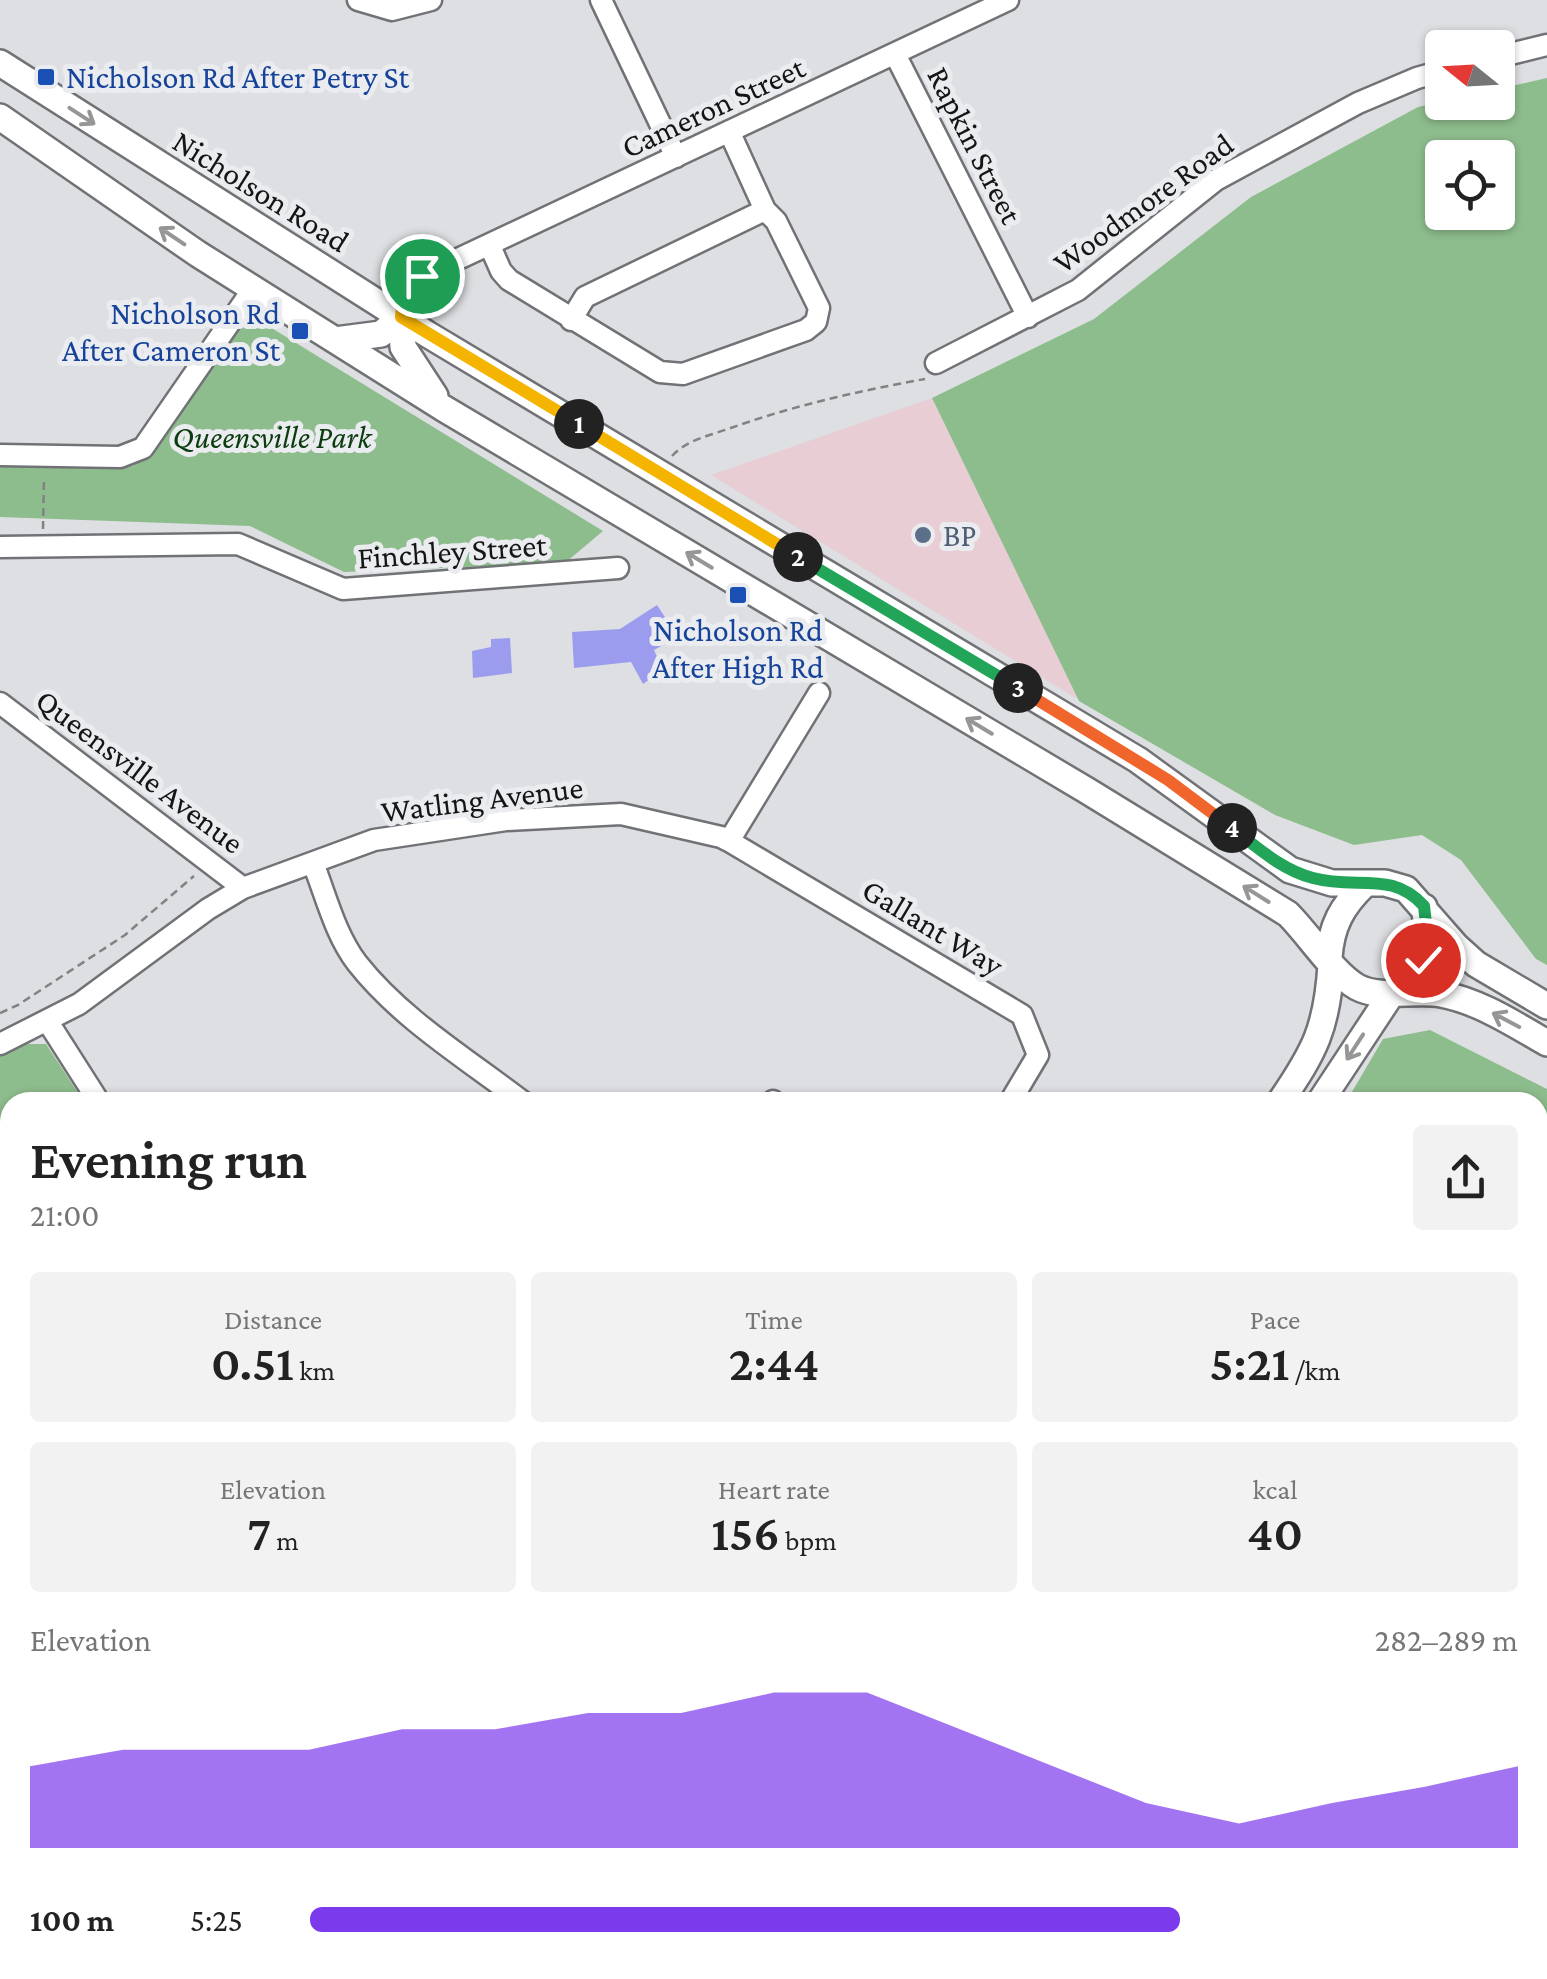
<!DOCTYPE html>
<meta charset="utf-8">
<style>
:root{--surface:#fff;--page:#f2f2f2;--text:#222;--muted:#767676;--accent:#7c3aed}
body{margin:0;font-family:"Crimson Pro",serif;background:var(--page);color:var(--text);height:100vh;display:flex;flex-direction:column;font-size:38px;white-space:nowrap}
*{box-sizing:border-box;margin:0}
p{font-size:32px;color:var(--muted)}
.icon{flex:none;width:55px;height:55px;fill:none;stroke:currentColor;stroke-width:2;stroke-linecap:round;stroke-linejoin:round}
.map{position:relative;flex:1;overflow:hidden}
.panel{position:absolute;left:0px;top:1092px;width:1548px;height:888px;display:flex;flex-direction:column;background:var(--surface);border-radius:30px 30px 0 0;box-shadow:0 2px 8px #0004}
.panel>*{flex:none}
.needle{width:65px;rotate:288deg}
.buttons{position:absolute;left:1425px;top:30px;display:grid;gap:20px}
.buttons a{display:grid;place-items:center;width:90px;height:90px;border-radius:10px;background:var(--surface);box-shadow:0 2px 8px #0004;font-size:50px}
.pin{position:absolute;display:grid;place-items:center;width:85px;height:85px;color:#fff;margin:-42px;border:5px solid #fff;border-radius:50%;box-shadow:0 2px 10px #0007}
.km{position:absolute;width:50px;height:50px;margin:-25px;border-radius:50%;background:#222;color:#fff;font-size:28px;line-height:50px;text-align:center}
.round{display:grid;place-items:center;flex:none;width:105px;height:105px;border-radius:10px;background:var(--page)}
.overview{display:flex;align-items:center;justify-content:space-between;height:170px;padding:0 30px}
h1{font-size:55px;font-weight:600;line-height:75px}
.metrics{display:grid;grid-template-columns:repeat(3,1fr);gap:15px;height:170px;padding:10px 30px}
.metrics div{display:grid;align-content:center;border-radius:10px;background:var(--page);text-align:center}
.metrics b{font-size:50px;font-weight:600}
.metrics small{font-size:28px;font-weight:400}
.metrics p{font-size:28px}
.chart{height:280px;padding:20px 30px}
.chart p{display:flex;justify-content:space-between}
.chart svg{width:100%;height:180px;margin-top:10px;fill:var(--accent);opacity:.7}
ul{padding:0 30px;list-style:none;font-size:32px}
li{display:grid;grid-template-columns:160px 120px 1fr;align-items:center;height:75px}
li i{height:25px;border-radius:12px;background:var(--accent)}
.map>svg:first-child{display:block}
</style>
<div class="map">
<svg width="1547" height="1979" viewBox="0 0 1547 1979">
<rect width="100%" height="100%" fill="#dddfe2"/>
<path fill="#e8ced4" d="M932,398L1079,700L711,475Z"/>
<path fill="#8ebd8d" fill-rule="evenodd" d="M1547,78V965L1536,959L1461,860L1422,835L1354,845L1275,815L1079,701L932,398L1094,319L1251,197L1418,107L1442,102H1498V89ZM1442,158H1498V212H1442Z
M247,313L603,531L565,563L344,572L250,526L0,517V462L133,466Z
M1430,1030L1547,1089V1979H927L921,1970H1538V1102H1346L1383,1039Z
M24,1044H46L84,1102H10V1259L0,1254V1054Z
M10,1637V1762L0,1764V1639Z"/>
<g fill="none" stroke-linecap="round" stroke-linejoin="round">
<path stroke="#3aa6ab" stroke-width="5" d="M0,1716L10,1714
M950,1970L957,1979"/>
</g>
<path fill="#9c9cef" d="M657,605L678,637L654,650L663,670L643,684L631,662L574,668L572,632L620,629Z
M510,638L512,673L473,678L472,651L491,647V639Z"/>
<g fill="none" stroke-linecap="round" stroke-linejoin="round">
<g stroke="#707275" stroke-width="25">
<path id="minor" d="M358,0L392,10L431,0
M601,0L676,157
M895,54L1028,317
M1498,57L1547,45
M490,246L501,271L509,280L660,372L683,374L806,330L816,322L819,308L776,221L765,210L729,131
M443,268L420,310L401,317L403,298L422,276L1008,0
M571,320L585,297L765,210
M936,363L1078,290L1216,180L1358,103L1417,78L1442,71
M0,455L120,457L143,448L253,289
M0,547L238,544L343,589L618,568
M0,703L243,888
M729,841L1022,1015L1038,1055L1010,1102
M313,863C326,896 335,934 357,963C401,1019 467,1059 523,1102
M48,1022L99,1102
M0,1044L79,1004L208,909L243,888L374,840L506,820L621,814L721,837L729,841L819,693
M773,1102V1101
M0,1266L10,1271
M0,1619L10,1617
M4,1782L10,1793
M490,1970L496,1979
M908,1970L914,1979"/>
</g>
<g stroke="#707275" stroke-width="30">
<path id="major" d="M0,63L427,334L1138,760L1290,870L1332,883H1385L1406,889L1456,946L1476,964L1547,1006
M0,117L198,254L443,408L1086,790L1288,914C1309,935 1334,974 1357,987C1381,1000 1415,989 1441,994C1479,1001 1514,1024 1547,1043
M401,317L403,347L435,396
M335,340L381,334L401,317
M1329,958C1331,926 1342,906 1365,884
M1395,992C1425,963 1432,948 1424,907
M1280,1102C1315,1051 1327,1028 1331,965
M1320,1102L1392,993
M535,1979L550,1970
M606,1979L621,1970"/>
</g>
<path stroke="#818284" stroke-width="2.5" stroke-dasharray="8 5" stroke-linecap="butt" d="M679,115L688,125L685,127
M672,456C687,440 708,436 728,429C792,406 858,391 925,379
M43,529L44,477
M0,1013L18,1005L125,935L194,876
M0,1752L10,1750
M1538,1877L1547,1886
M998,1979L1002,1970"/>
<use href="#minor" stroke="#fff" stroke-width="20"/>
<use href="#major" stroke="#fff" stroke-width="25"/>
</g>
<defs><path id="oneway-shaft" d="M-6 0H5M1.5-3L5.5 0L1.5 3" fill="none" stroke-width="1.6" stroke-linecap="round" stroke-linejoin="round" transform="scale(2.5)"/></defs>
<g stroke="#969696">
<use href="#oneway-shaft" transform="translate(82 116) rotate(33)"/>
<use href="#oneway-shaft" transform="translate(172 236) rotate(-146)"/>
<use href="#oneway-shaft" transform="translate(699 560) rotate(-149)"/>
<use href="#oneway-shaft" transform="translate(979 726) rotate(-149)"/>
<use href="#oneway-shaft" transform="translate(1256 894) rotate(-148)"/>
<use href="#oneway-shaft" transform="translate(1506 1020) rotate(-152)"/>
<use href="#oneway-shaft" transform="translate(1355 1047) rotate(123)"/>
</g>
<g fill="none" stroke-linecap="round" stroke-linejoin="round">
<g stroke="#fff" stroke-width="20">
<path id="split-1" d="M422,276L403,298L401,317L579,424"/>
</g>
<g stroke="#fff" stroke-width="20">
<path id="split-2" d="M579,424L798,557"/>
</g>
<g stroke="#fff" stroke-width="20">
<path id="split-3" d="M798,557L1018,688"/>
</g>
<g stroke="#fff" stroke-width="20">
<path id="split-4" d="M1018,688L1168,780L1232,828"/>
</g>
<g stroke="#fff" stroke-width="20">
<path id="split-5" d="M1232,828C1258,848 1282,870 1313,878C1356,890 1392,870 1424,906L1428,941L1423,960"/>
</g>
<use href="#split-1" stroke="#f5b400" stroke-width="12"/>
<use href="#split-2" stroke="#f5b400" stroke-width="12"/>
<use href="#split-3" stroke="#22a559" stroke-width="12"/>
<use href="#split-4" stroke="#f0652b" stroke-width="12"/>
<use href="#split-5" stroke="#22a559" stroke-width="12"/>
</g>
<g fill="#1a4fb4" stroke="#eaecf0" stroke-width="4">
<rect x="36" y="67" width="20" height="20" rx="5"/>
<rect x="290" y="321" width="20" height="20" rx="5"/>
<rect x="728" y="585" width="20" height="20" rx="5"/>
</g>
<circle fill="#5c6f8a" stroke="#eaecf0" stroke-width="4" cx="923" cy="535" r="10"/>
<g text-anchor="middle" stroke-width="10" stroke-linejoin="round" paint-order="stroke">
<g font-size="32" fill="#164399" stroke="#eaecf0" text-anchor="start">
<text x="66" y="88">Nicholson Rd After Petry St</text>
<text x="280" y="324" text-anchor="end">Nicholson Rd<tspan x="280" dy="37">After Cameron St</tspan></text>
<text x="738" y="641" text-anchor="middle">Nicholson Rd<tspan x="738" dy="37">After High Rd</tspan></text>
</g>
<g font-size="32" fill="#151516" stroke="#eaecf0">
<text transform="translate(713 107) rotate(-25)" y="11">Cameron Street</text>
<text transform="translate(975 145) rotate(63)" y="11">Rapkin Street</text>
<text transform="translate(261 191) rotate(32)" y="11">Nicholson Road</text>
<text transform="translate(1143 203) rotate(-36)" y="11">Woodmore Road</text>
<text transform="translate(452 551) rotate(-4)" y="11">Finchley Street</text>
<text transform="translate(140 771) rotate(37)" y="11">Queensville Avenue</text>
<text transform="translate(482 799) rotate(-7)" y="11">Watling Avenue</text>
<text transform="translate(933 927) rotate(31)" y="11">Gallant Way</text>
</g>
<g font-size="32" font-style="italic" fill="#0a3c0e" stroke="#eaecf0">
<text x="272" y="448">Queensville Park</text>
</g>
<g font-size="32" fill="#4e5e75" stroke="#eaecf0" text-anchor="start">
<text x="943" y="546">BP</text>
</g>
</g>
</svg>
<div class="buttons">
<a><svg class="needle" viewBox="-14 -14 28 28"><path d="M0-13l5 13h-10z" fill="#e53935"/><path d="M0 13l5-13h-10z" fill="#767676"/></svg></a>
<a><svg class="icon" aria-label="locate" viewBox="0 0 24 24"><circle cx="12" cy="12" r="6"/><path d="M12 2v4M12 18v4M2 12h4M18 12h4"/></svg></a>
</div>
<div class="pin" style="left:422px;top:276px;background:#1e9e55"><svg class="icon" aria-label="arrive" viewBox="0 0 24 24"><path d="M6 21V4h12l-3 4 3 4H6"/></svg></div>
<div class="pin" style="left:1423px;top:960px;background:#d93025"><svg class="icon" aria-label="check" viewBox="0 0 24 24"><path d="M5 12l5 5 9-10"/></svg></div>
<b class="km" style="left:579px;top:424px">1</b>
<b class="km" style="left:798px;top:557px">2</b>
<b class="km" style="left:1018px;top:688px">3</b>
<b class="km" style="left:1232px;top:828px">4</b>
<section class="panel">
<div class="overview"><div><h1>Evening run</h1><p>21:00</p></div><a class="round"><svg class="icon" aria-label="share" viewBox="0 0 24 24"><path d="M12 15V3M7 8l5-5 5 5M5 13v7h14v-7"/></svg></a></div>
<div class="metrics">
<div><p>Distance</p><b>0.51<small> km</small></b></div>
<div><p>Time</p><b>2:44</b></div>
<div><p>Pace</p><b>5:21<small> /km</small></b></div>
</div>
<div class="metrics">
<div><p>Elevation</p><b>7<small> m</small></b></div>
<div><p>Heart rate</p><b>156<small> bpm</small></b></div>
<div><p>kcal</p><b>40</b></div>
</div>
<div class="chart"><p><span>Elevation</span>282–289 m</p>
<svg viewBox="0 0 160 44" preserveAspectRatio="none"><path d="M0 44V24L10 20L20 20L30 20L40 15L50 15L60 11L70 11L80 6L90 6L100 15L110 24L120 33L130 38L140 33L150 29L160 24V44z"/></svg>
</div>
<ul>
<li><b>100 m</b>5:25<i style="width:72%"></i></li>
</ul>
</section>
</div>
